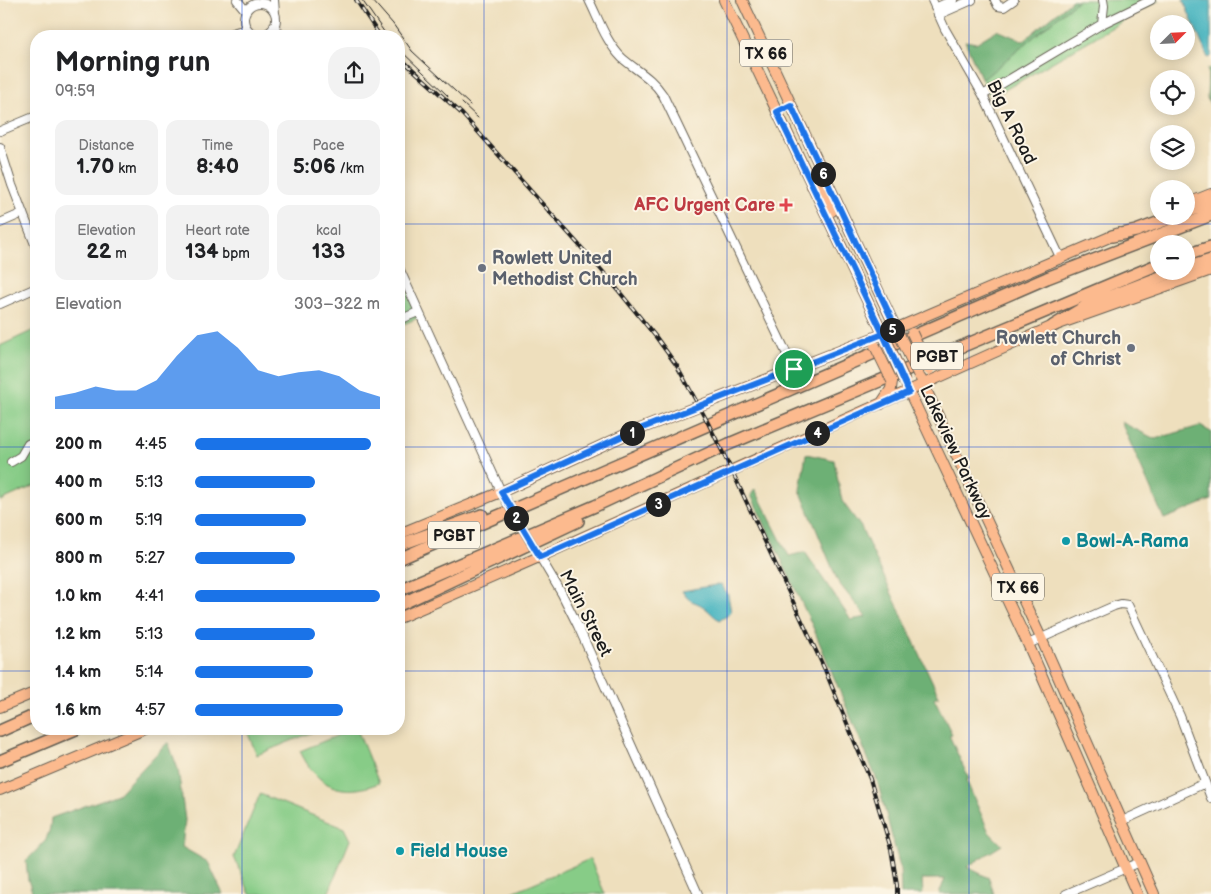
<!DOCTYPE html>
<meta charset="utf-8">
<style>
:root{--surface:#fff;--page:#f2f2f2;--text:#202124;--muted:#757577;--accent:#1a73e8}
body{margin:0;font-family:"Balsamiq Sans",sans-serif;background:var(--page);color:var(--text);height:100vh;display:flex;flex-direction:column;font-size:19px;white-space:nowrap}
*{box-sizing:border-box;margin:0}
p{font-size:16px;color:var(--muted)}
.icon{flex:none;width:28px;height:28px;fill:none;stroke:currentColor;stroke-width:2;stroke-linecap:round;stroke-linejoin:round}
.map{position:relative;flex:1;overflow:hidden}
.details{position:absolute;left:30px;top:30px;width:375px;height:705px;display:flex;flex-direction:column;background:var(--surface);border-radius:20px;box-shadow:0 2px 12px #0003}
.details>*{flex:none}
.needle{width:32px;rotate:66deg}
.buttons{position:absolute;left:1150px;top:15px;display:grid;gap:10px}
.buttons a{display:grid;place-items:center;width:45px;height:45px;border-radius:50%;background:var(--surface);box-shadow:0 2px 12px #0003;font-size:25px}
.pin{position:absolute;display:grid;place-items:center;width:42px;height:42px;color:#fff;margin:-21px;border:2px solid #fff;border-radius:50%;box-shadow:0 1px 5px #0007}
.km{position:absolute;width:25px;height:25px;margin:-12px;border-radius:50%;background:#222;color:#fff;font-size:14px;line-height:25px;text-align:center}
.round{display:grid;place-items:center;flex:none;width:52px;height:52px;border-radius:20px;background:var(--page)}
.headline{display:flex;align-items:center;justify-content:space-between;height:85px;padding:0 25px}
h1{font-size:28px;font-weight:700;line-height:38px}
.metrics{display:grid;grid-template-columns:repeat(3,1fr);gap:8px;height:85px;padding:5px 25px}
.metrics div{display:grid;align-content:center;border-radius:12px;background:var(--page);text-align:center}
.metrics b{font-size:21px;font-weight:700}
.metrics small{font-size:14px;font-weight:400}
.metrics p{font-size:14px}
.chart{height:140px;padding:10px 25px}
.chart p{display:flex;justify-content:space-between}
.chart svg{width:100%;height:90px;margin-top:5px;fill:var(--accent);opacity:.7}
ul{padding:0 25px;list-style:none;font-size:16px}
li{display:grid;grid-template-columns:80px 60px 1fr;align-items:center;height:38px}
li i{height:12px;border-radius:6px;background:var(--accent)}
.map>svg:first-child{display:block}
</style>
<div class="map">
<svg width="1211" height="894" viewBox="0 0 1211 894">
<rect width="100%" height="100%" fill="#fcf5e5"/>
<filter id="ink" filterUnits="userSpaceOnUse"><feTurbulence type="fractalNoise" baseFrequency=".02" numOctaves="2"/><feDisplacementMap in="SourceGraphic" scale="10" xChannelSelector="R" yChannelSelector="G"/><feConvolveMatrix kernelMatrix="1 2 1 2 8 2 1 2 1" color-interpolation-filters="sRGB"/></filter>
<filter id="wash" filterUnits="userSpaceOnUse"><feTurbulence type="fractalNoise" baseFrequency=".0096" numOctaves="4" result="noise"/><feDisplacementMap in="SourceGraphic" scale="20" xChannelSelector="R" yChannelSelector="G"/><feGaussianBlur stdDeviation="1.12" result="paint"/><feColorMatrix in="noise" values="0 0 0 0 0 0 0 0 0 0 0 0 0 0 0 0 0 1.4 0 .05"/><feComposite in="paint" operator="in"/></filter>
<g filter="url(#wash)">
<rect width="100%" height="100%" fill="#eedfbd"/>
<path fill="#87cc87" stroke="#527452" d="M1078,0H1159L991,98L982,80Z
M399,272L420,317L399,326Z
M36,329V485L0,501V346Z
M246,729H320L257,755Z
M353,729L358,732L379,783C342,798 317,787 300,751Z
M260,794L344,828L350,840L328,894H250L234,857Z
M590,859L605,894H508Z"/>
<path fill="#6db074" stroke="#446648" d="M1072,0H1078L982,80L965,41L976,43L997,30L1023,41Z
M1211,68V106L1207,98L1208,69Z
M1121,422L1155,439L1200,426L1211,432V500L1164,519Z
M806,454L834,460L842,501L861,527L939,696L934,698L952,734L949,735L969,779L966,780L989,832L1002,845L967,867L989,878L994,894H939L945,879H922L923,894H901L900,867L877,780L812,625L751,495L755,489L789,556L805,552L851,620L866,617L838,582L800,490Z
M168,742L178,769L185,820L182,847L208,862L223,894H33L28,880L26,861C41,845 50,841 51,818L118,794Z"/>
<path fill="#45b4c0" stroke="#30686e" d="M1183,0H1211V57L1208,58Z
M721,584L728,595L731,612L727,616L720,620C713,617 710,611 704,607C694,600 690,604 682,591Z"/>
</g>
<g filter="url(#ink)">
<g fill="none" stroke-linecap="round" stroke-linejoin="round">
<g stroke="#666054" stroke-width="10">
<path id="minor" d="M237,0L246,11
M274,0L275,13
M589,0C599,20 606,42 622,58C637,71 651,77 663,95L794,369
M932,0L945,29L983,95L1061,259
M995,0L998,6L1004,7L1014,0
M1103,0L1104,6L1102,24L1151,0
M244 19a16 16 0 1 1 32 0a16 16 0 1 1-32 0Z
M935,8L953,0
M938,15L972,0
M274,25L281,36
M223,36L239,31L252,33
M983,95L1102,24
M0,131L36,116
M0,147L12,185L36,247
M0,223L23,213
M399,268L503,496
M0,304L36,288
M399,320L418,312
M11,462L21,456L28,444L36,440
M537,552L562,594L578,626L698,894
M1028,644L1114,606L1121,604L1128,605L1180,716L1211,798
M1122,821L1205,783
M1066,894L1140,862"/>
</g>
<g stroke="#666054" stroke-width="12">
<path id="major" d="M724,0L885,338
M742,0L898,333
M812,186L821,189L832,211
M1186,204L1211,194
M921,379L1041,638L1154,894
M907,387L1028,644L1137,894
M881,404L891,389L892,381
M399,534L501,492L627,434L883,334L1119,233
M399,618L539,557L1053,326L1211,270
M0,707L36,692
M0,790L145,729"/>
</g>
<g stroke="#666054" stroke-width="14">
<path id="highway" d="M1186,212L1211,204
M1112,236L1136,231L1176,216
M1186,255L1211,247
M1186,268L1211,260
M1053,326L1088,305L1176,271
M399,545L482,515
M399,559L1047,278L1211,215
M399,590L595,506L729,444L1159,264
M399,605L578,521
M0,731L36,715
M0,761L76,729"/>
</g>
<use href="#minor" stroke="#fff" stroke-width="8"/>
<use href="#major" stroke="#fcba8e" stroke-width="10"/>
<use href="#highway" stroke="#fcba8e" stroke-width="11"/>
<path stroke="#1c1c1c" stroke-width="1" d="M362,0L387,36
M372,0L393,24L412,51L470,105
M399,49L448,96
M462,103L478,118"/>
<g stroke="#1c1c1c" stroke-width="4">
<path id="rail" d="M356,0L380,36
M399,57L462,114L605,274L656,337L677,366L706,419L732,471L825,670L870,779L891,849L897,885V894"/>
</g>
<use href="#rail" stroke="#fcf5e5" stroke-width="2" stroke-dasharray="5.5" stroke-linecap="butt"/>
<g stroke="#666054" stroke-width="10" stroke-linecap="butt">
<path id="minor-bridge" d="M505,499L535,549"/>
</g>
<g stroke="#666054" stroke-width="12" stroke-linecap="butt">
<path id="major-bridge" d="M912,333L929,370
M899,334L919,376
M886,339L905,382
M875,346L892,381"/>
</g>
<use href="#minor-bridge" stroke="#fff" stroke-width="8"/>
<use href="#major-bridge" stroke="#fcba8e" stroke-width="10"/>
</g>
</g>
<g fill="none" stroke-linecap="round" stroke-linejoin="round" filter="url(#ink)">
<g stroke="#fff" stroke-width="10">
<path id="route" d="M794,369L627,434L501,492L540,557L909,392L883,334L896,328L791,105L777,112L883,334L794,369"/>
</g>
<use href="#route" stroke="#1a73e8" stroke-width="6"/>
</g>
<path fill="none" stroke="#1d4ed8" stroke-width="1" stroke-opacity="0.55" d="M242,0V36M484,0V894M727,0V894M969,0V894M0,224H36M399,224H1211M0,447H36M399,447H1211M0,671H36M399,671H1211M242,729V894"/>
<path fill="#e0444e" stroke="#fcf5e5" stroke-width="2" d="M783.5 197.5h5v5h5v5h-5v5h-5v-5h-5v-5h5z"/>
<g fill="#6b7280" stroke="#fcf5e5" stroke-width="2">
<circle cx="482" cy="268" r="5"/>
<circle cx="1131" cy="348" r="5"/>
</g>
<g fill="#0f9aa8" stroke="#fcf5e5" stroke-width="2">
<circle cx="1066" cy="541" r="5"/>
<circle cx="400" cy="851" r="5"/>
</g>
<g text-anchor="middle" stroke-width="4" stroke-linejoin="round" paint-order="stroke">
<g fill="#fcf5e5" stroke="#5f5d58" stroke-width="1">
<rect x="740" y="39.5" width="52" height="27" rx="4"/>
<rect x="911" y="342.5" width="52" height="27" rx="4"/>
<rect x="428" y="521.5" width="52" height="27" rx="4"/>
<rect x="992" y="573.5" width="52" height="27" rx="4"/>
</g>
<g font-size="16" font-weight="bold" fill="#1c1c1c">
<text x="766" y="59">TX 66</text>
<text x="937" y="362">PGBT</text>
<text x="454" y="541">PGBT</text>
<text x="1018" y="593">TX 66</text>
</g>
<g font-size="18" fill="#1c1c1c" stroke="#fcf5e5">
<text transform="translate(1012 122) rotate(64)" y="6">Big A Road</text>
<text transform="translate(956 452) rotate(65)" y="6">Lakeview Parkway</text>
<text transform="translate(586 613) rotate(63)" y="6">Main Street</text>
</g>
<g font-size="18" font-weight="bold" fill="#be3a42" stroke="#fcf5e5" text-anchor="end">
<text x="775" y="211">AFC Urgent Care</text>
</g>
<g font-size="18" font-weight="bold" fill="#5b616d" stroke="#fcf5e5" text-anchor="start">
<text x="492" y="264">Rowlett United<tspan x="492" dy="21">Methodist Church</tspan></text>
<text x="1121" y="344" text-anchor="end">Rowlett Church<tspan x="1121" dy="21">of Christ</tspan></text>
</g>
<g font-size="18" font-weight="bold" fill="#0d838f" stroke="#fcf5e5" text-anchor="start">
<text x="1076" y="547">Bowl-A-Rama</text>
<text x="410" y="857">Field House</text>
</g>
</g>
</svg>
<div class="buttons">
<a><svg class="needle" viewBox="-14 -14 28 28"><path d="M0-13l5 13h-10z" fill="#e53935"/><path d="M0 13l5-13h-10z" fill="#757577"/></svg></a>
<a><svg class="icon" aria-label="locate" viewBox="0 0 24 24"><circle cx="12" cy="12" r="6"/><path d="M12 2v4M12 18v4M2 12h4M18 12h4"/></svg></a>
<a><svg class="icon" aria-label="layers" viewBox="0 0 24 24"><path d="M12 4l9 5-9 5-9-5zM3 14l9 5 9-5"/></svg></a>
<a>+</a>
<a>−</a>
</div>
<div class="pin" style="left:794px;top:369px;background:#1e9e55"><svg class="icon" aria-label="arrive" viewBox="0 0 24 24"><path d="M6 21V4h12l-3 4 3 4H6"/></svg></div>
<b class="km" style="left:632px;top:433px">1</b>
<b class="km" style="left:516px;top:518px">2</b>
<b class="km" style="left:658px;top:504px">3</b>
<b class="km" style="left:817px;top:433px">4</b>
<b class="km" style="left:892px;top:330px">5</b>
<b class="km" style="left:823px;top:174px">6</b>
<section class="details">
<div class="headline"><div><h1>Morning run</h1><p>09:59</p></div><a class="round"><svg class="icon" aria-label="share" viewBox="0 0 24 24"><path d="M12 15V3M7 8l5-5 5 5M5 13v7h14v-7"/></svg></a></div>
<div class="metrics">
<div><p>Distance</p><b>1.70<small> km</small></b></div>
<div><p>Time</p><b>8:40</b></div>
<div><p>Pace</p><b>5:06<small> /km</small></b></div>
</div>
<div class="metrics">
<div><p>Elevation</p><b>22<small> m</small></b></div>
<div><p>Heart rate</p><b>134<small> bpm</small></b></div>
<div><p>kcal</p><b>133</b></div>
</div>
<div class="chart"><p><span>Elevation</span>303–322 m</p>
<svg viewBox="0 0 160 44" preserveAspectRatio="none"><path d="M0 44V38L10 36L20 33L30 35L40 35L50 30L60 18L70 8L80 6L90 14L100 25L110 28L120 26L130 25L140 28L150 35L160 38V44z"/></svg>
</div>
<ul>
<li><b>200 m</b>4:45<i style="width:95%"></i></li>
<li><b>400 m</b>5:13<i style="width:65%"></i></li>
<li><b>600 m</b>5:19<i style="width:60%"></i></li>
<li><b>800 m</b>5:27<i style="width:54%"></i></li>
<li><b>1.0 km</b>4:41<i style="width:100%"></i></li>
<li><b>1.2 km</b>5:13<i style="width:65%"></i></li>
<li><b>1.4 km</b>5:14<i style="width:64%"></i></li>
<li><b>1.6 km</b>4:57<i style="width:80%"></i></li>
</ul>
</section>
</div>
